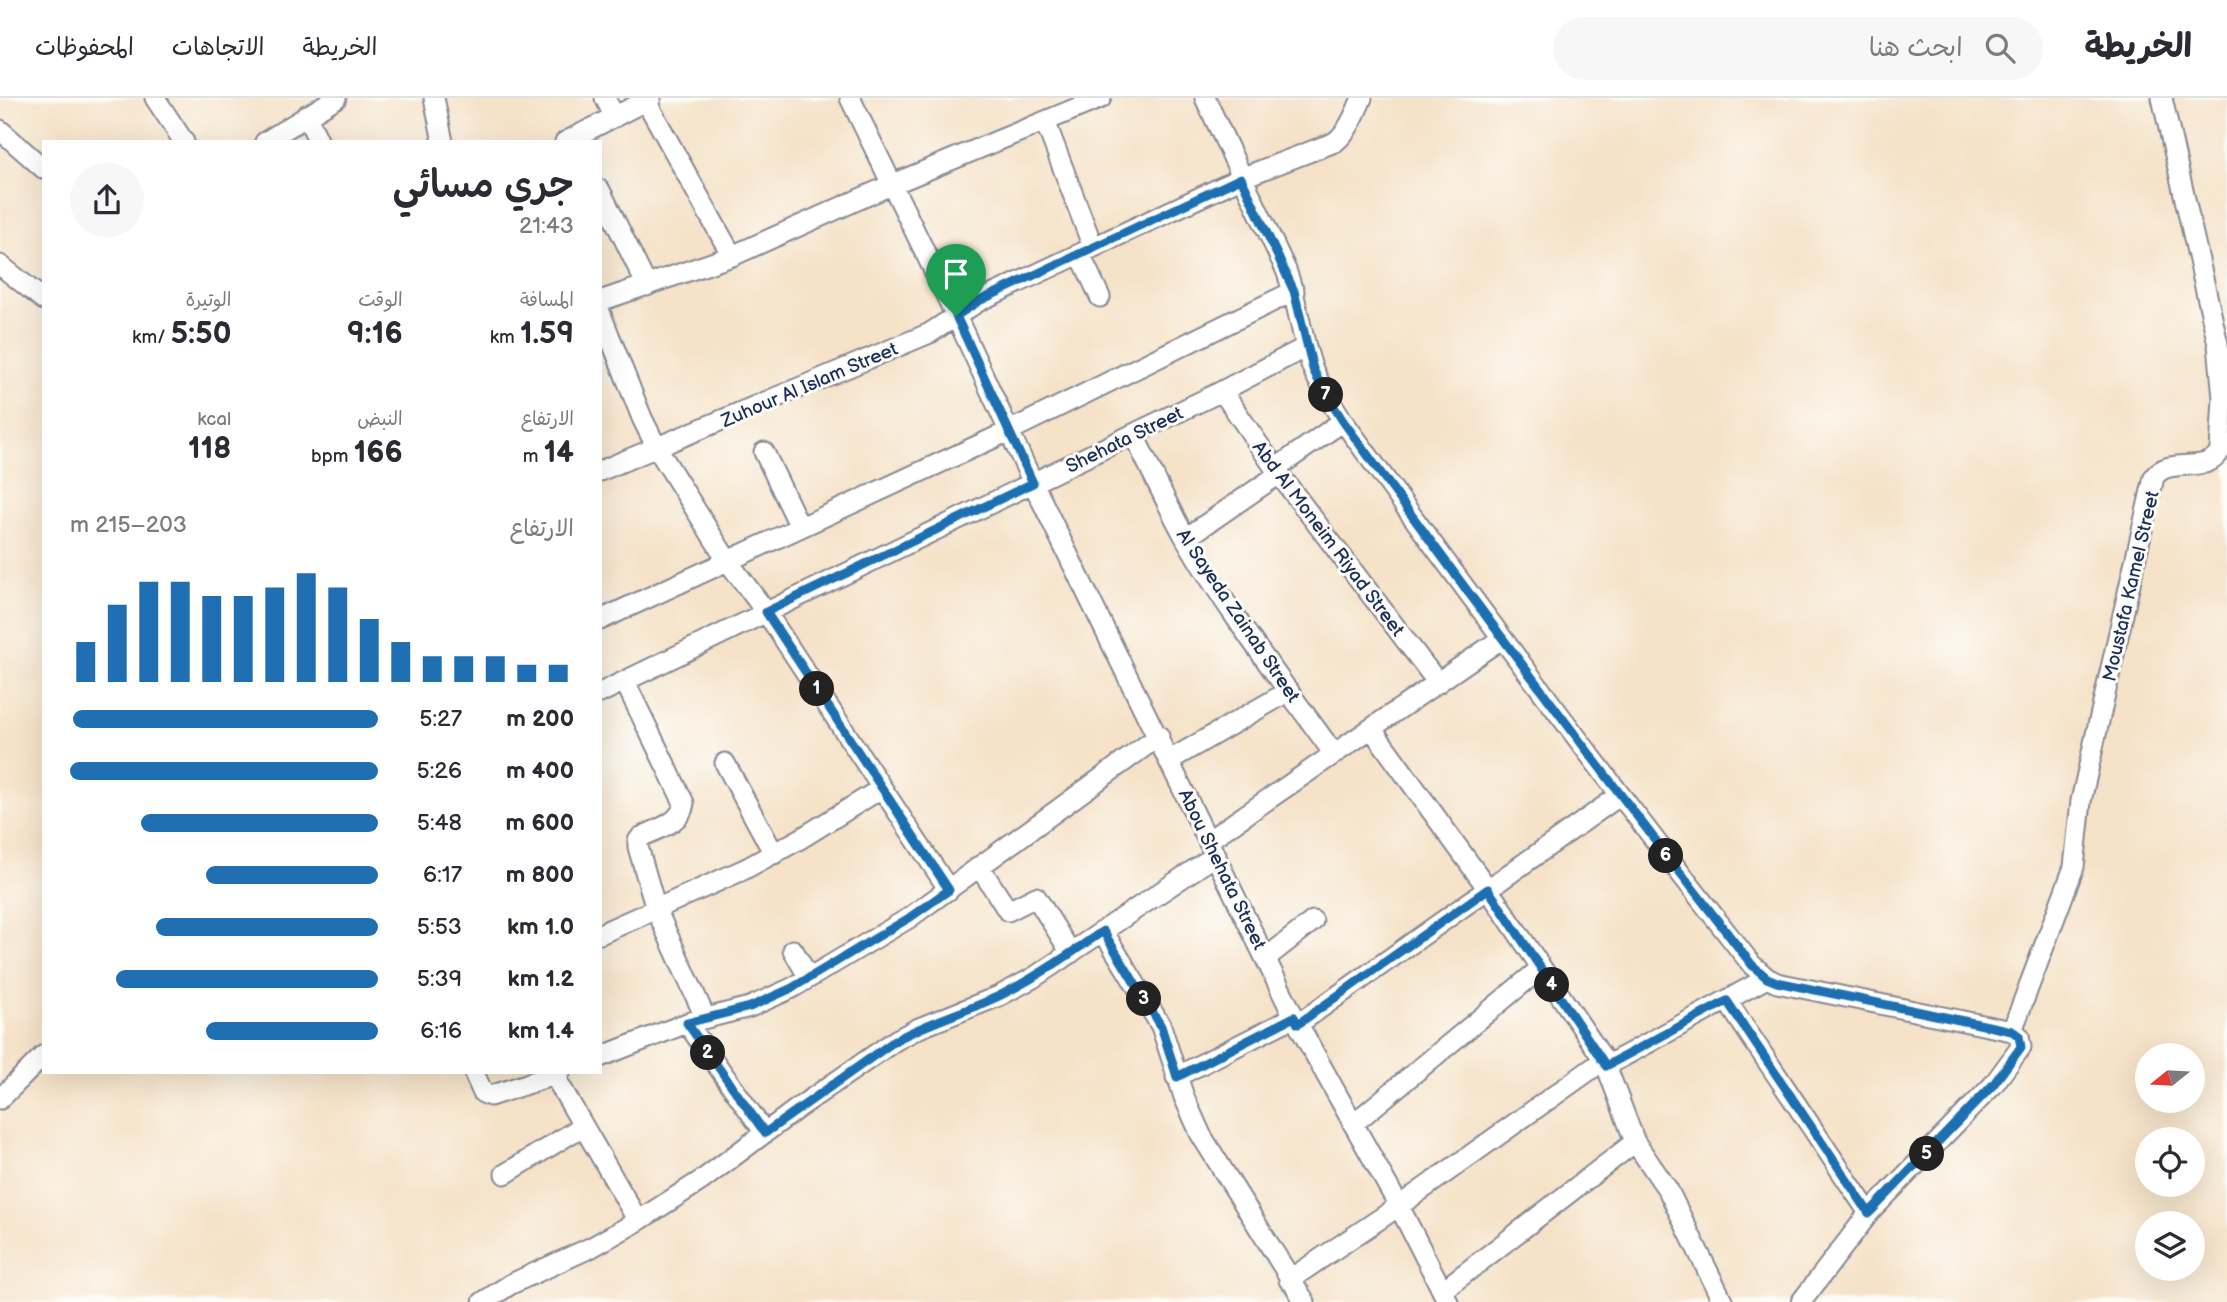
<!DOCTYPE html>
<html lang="ar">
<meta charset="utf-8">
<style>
:root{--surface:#fff;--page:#f7f7f7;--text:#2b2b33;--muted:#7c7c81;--line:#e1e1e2;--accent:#1f6fb2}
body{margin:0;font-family:"Balsamiq Sans","Playpen Sans Arabic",sans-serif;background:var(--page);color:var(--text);direction:rtl;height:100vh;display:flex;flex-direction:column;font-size:26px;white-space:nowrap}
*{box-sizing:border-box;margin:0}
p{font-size:23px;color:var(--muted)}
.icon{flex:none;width:38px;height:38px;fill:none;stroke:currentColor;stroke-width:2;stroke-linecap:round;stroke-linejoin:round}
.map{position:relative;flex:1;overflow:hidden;direction:ltr}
.side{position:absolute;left:42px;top:42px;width:560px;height:934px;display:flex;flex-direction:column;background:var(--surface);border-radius:0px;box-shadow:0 7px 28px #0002;direction:rtl}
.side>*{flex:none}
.needle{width:46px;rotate:252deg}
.fabs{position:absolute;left:2135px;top:945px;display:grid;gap:14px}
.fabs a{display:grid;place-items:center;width:70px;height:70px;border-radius:50%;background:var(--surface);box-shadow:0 7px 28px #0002;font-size:35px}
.pin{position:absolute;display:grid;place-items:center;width:60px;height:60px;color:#fff;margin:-72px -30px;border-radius:50% 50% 50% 0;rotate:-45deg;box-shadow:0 0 7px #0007}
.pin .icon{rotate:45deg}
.km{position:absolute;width:35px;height:35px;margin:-18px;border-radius:50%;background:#222;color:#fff;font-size:19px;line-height:35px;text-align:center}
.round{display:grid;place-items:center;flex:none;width:74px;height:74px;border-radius:37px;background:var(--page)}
.head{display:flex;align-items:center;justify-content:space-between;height:119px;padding:0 28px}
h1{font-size:38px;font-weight:600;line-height:52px}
.figures{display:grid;grid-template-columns:repeat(3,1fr);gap:10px;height:119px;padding:7px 28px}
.figures div{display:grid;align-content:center}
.figures b{font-size:30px;font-weight:600}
.figures small{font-size:19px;font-weight:400}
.figures p{font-size:19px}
.chart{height:196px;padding:14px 28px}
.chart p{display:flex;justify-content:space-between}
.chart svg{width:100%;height:126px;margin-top:7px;stroke:var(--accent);stroke-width:6}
ul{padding:0 28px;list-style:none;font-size:23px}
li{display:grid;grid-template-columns:112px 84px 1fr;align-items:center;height:52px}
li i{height:18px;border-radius:9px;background:var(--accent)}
header{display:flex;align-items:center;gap:42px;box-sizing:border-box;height:98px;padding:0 35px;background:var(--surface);border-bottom:2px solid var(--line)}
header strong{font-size:33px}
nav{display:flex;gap:38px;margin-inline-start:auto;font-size:24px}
.search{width:490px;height:63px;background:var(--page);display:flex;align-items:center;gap:18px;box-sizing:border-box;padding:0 24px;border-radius:38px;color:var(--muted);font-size:26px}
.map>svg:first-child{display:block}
</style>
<header>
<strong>الخريطة</strong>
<div class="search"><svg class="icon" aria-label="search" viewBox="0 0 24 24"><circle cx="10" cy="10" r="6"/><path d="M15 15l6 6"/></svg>ابحث هنا</div>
<nav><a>الخريطة</a><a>الاتجاهات</a><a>المحفوظات</a></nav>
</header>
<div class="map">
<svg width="2227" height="1204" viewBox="0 0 2227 1204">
<rect width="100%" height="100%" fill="#fdfcf7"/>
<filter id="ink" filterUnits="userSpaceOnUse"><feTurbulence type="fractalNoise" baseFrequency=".0143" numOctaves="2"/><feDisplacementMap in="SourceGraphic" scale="14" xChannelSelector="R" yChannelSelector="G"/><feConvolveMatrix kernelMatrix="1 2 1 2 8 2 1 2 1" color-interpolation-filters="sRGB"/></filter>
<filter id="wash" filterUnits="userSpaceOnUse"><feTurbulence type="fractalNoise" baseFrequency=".00686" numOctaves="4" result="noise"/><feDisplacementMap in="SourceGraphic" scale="28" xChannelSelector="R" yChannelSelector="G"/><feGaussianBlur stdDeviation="1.57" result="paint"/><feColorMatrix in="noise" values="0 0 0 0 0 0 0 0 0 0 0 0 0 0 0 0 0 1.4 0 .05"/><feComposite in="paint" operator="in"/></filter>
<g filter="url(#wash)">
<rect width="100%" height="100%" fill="#f5e2c8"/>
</g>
<g filter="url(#ink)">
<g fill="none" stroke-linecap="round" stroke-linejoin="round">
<g stroke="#888893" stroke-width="23">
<path id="street" d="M155,0L184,44
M434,0L443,44
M605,0L615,19
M850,0L956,218L1033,385L1294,919L1399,1108L1448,1204
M1205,0L1286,172C1298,204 1301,238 1312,269C1320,289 1332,305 1343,323C1476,507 1611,688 1752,867L1767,880L1777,885L2012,933
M646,3L732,158
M306,17L319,44
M1045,23L1093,149
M0,32L44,71
M265,44L336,0
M565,44L651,0
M600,92L647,188
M1080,156L1100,199
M0,167L44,202
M600,203L732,158L893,86L1101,0
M600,214L642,320L657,350L727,462L766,514L949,792
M1222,293L1279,376L1438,585
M1133,336C1151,371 1167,407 1186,441C1229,516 1283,585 1334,656
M764,354L800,429
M1275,371L1343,323
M600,373L930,235L979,203L1241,80L1335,44C1349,33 1355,16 1362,0
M1186,440L1279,376
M600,522L1009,333L1294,193
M625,584L684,705C682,725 657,731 641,739L638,743V749L656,811L705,919
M600,595L1222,293L1306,249
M1372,631L1488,791L1604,962L1635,1044L1668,1092L1723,1204
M1170,662L1289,593
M725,665L774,756
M1209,742L1501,541
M979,768L1008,813L1036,799L1071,855
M1103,833L1161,928L1184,999L1201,1037L1305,1204
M600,836L745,771L800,741L882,690
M793,852L809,880
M1266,860L1313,823
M1727,903L1869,1115
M687,925L765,1035
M1298,926L1619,698
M2012,933L2074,769L2081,703L2154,379C2169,357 2207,378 2220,353L2223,300L2218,246L2162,0
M600,959L687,925L750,909L792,890L909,820L1159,638
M1606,968L1767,880
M474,975L483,995L490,998L560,975
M554,977L638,1123
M1176,979L1294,919
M0,1001L44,957
M1353,1026L1541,870
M505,1076L583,1028
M1289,1182L1399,1108L1604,962
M1442,1193L1635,1044
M483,1204L511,1186L592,1149L638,1123L702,1082L798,1010L896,942L919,930L999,898L1033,880L1216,757
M1801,1204L1869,1115L1993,987L2021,949L2019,938L2012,933"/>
</g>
<use href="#street" stroke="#fff" stroke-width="19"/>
</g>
</g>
<g fill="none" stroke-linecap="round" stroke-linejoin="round" filter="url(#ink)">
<g stroke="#fff" stroke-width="14">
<path id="route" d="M1241,80L1294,193L1313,271L1322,290L1343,323C1476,507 1612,688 1752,867L1767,880L1777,884L2012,933L2019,938L2021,949L1993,987L1869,1115L1727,903L1606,968L1488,791L1298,926L1294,919L1177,979L1161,928L1103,833C1070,856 1037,879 1001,897C966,914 929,924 896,942L765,1035L687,925L750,909L792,890L909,820L949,792L766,514L1033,385L956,218L979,203Z"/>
</g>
<use href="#route" stroke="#1f6fb2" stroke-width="9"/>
</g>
<g text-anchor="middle" stroke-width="6" stroke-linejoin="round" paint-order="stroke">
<g font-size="19" fill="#1b2f5e" stroke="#fdfcf7">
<text transform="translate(809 286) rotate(-23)" y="7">Zuhour Al Islam Street</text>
<text transform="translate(1124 341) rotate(-26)" y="7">Shehata Street</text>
<text transform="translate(1329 440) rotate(53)" y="7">Abd Al Moneim Riyad Street</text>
<text transform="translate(2130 488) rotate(-77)" y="7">Moustafa Kamel Street</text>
<text transform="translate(1239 517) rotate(56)" y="7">Al Sayeda Zainab Street</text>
<text transform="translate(1223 771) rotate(64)" y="7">Abou Shehata Street</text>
</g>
</g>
</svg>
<div class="fabs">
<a><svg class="needle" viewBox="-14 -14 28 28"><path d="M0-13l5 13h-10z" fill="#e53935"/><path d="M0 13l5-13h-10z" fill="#7c7c81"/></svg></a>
<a><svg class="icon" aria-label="locate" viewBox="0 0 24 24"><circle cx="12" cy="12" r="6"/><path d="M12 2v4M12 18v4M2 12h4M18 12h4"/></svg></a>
<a><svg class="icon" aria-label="layers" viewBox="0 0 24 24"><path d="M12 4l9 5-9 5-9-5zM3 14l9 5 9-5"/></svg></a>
</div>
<div class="pin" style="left:956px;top:218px;background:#1e9e55"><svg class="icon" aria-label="arrive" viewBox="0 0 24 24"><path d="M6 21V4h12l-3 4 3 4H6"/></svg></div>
<b class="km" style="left:817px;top:591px">1</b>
<b class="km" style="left:708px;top:955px">2</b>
<b class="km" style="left:1144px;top:901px">3</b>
<b class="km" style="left:1552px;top:887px">4</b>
<b class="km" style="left:1927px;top:1056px">5</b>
<b class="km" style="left:1666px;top:758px">6</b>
<b class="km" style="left:1326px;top:297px">7</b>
<section class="side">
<div class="head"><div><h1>جري مسائي</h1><p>21:43</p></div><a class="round"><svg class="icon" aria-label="share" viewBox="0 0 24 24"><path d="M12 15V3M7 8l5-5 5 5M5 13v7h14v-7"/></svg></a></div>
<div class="figures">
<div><p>المسافة</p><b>1.59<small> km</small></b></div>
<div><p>الوقت</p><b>9:16</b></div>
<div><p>الوتيرة</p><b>5:50<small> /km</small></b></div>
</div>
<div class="figures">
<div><p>الارتفاع</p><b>14<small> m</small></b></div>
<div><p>النبض</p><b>166<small> bpm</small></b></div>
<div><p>kcal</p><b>118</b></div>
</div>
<div class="chart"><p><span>الارتفاع</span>203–215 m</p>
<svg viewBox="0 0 160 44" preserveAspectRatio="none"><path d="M5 44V30M15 44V17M25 44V9M35 44V9M45 44V14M55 44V14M65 44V11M75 44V6M85 44V11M95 44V22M105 44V30M115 44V35M125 44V35M135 44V35M145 44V38M155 44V38"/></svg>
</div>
<ul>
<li><b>200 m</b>5:27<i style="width:99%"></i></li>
<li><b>400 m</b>5:26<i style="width:100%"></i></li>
<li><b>600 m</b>5:48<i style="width:77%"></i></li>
<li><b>800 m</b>6:17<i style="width:56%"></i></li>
<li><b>1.0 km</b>5:53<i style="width:72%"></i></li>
<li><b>1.2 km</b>5:39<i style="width:85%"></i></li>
<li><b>1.4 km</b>6:16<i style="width:56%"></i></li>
</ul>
</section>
</div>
